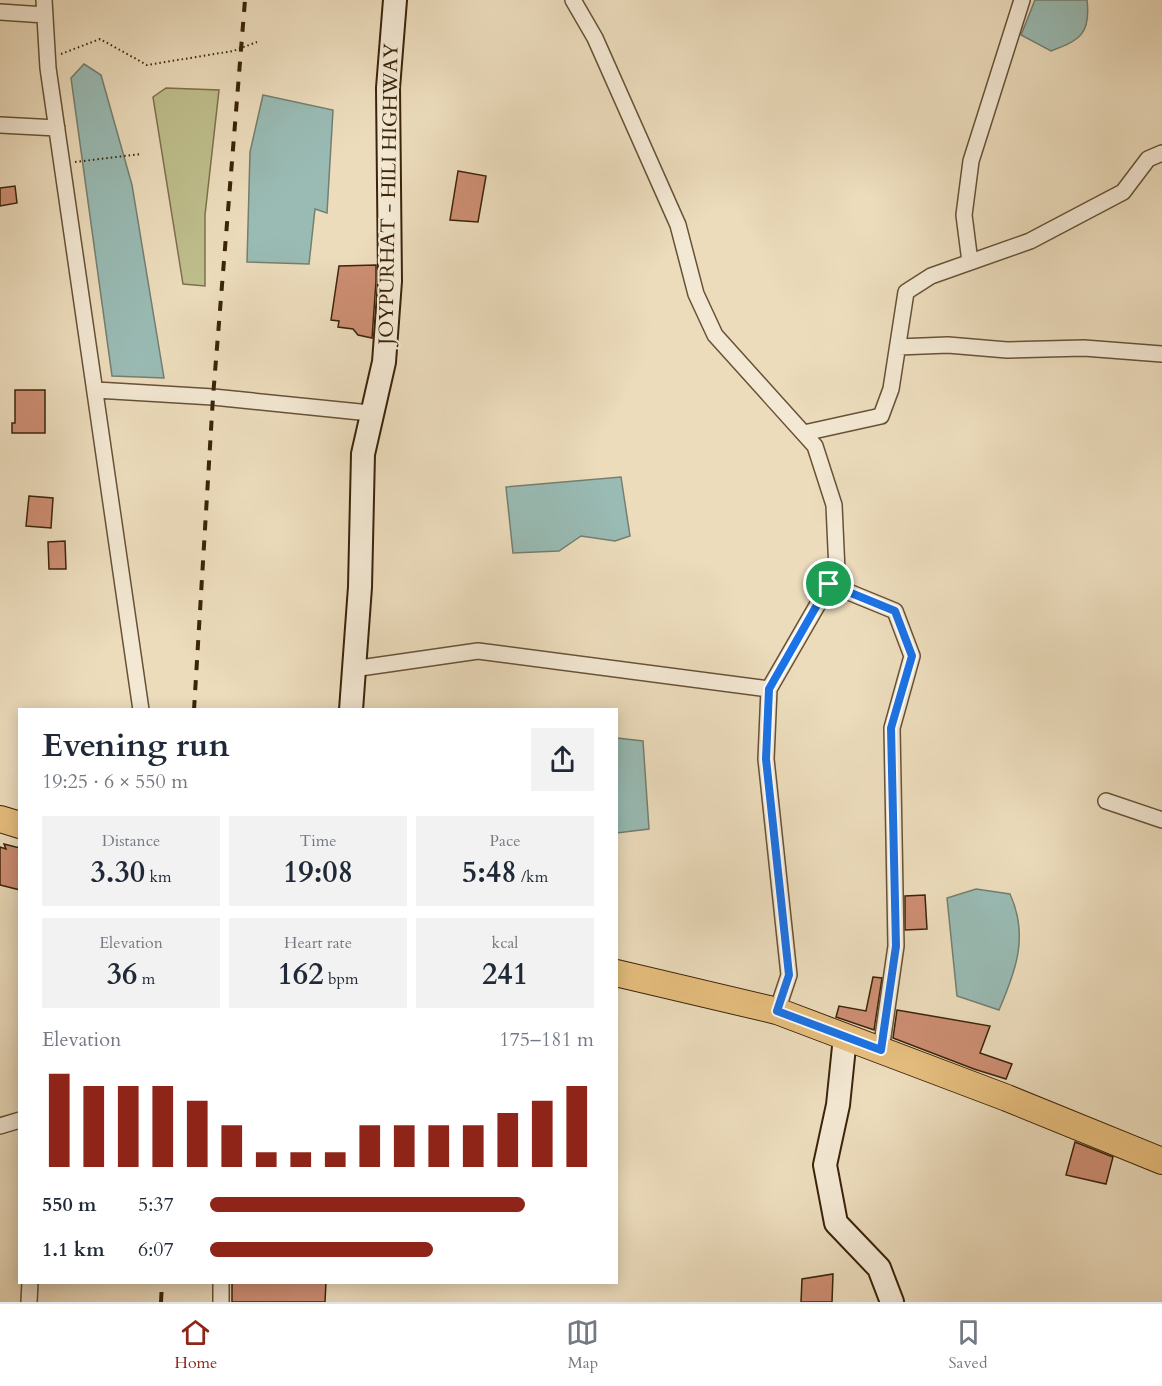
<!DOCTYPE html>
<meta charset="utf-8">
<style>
:root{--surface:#fff;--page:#f2f2f3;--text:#1f2937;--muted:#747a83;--line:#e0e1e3;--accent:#8f2418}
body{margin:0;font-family:Cardo,serif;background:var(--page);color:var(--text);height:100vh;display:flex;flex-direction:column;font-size:22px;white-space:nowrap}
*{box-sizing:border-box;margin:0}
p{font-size:20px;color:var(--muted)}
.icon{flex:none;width:33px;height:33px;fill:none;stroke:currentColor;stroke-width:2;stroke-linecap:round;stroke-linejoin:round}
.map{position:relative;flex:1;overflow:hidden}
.details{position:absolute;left:18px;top:708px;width:600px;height:576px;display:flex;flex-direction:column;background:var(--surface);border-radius:0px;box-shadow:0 3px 15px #0003}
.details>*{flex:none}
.pin{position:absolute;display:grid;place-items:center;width:51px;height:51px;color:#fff;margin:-26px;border:3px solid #fff;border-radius:50%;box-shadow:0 2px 6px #0007}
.round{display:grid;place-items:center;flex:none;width:63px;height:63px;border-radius:0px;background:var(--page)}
.headline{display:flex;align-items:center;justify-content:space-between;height:102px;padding:0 24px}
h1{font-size:33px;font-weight:800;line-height:45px}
.metrics{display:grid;grid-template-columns:repeat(3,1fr);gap:9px;height:102px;padding:6px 24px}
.metrics div{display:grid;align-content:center;border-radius:0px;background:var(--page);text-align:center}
.metrics b{font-size:30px;font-weight:800}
.metrics small{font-size:16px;font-weight:400}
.metrics p{font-size:16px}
.chart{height:168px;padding:12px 24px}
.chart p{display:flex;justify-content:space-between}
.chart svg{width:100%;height:108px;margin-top:6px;stroke:var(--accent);stroke-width:6}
ul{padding:0 24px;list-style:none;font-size:20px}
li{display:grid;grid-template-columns:96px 72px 1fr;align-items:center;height:45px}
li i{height:15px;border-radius:8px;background:var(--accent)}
.menu{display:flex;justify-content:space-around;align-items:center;height:84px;border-top:2px solid var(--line);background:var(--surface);font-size:16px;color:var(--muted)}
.menu a{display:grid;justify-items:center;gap:3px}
.menu .active{color:var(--accent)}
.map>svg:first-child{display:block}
</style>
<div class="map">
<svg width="1162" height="1302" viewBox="0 0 1162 1302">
<rect width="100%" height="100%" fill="#ecdcbc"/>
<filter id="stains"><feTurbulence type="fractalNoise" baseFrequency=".00333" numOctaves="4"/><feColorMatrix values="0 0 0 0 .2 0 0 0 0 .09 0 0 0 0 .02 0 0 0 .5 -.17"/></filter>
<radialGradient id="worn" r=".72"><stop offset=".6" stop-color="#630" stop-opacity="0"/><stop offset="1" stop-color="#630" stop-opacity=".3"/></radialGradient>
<path fill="#bebe8c" stroke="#7c714a" stroke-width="1.5" d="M166,88L219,90L205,215V286L183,284L153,97Z"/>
<path fill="#99bbb4" stroke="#737f70" stroke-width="1.5" d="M1035,0H1087C1091,34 1080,40 1051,51L1021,35Z
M84,64L101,75L132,185L164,378L112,376L71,78Z
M263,95L333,110L327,213L315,209L309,264L247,262L250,152Z
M621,477L630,536L615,541L581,536L559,551L513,553L506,487Z
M617,738L643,741L649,829L617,833Z
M976,889L1010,894C1029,936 1016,970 999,1010L957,996L947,898Z"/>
<path fill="#cd8e73" stroke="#3b2409" stroke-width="1.5" d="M458,171L486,176L478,222L450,220Z
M15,186L17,203L0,206V188Z
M376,265V281L372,338L358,335L353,329L338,327L339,321L331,320L339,266Z
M15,390H45V433H12V423H15Z
M29,496L53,498L51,528L26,526Z
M65,541L66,569H49L48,542Z
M4,844L20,848V890L0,885V847L6,849Z
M925,895L927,929L905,930V896Z
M873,977L882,978L874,1030L836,1017L839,1006L866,1011Z
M897,1010L990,1026L980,1053L1012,1064L1006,1079L974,1069L893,1038Z
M1075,1142L1113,1157L1106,1184L1066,1175Z
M833,1274L832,1302H801L802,1279Z
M232,1282H326L325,1302H232Z"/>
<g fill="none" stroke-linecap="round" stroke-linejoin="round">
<g stroke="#675236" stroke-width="18">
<path id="minor" d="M44,0L48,68L141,710
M573,0L595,38L678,225L696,294L715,335L815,446L834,505L837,571L769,689L766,759L789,975L777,1011
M0,12L45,15
M0,125L57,128
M970,262L964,215L971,161L1022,0
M898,347L948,345L1007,350L1084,348L1162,354
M96,390L213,397L370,413
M804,433L881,416L891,389L906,292L931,276L1030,241L1123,192L1148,159L1162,153
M829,584L895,611L912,656L892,728L896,946L881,1050
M353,669L478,651L769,689
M1106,801L1162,820
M0,1126L20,1120
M29,1302L30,1282
M221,1302V1282"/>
</g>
<g stroke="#3b2409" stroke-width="26">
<path id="secondary" d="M351,710L360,587L363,454L384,362L390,281L388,88L395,0
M845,1037L838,1105L825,1165L836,1223L879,1268L892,1302"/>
</g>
<g stroke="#3b2409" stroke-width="28">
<path id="primary" d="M0,819L20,825
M616,973L777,1011L1007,1098L1162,1161"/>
</g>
<path stroke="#3b2409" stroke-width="2" stroke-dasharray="1.5 3" stroke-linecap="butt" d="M61,54L100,39L147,65L233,51L257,42
M75,162L141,154"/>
<use href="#minor" stroke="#f3e8d3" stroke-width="15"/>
<use href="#secondary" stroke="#f3e8d3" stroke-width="22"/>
<use href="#primary" stroke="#e6be7e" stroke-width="26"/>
<path stroke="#3b2409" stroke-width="4" stroke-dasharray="10 10" stroke-linecap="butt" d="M194,710L213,397L245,0
M161,1302L162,1282"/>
</g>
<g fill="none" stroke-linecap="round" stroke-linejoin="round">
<g stroke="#fff" stroke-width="12">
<path id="route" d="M829,584L895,611L912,656L891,728L896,946L881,1050L777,1011L789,975L766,759L769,689Z"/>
</g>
<use href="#route" stroke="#1a73e8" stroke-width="8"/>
</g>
<g text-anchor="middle" stroke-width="4.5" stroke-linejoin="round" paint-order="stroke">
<g font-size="20" fill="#3b2409" stroke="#f3e8d3">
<text transform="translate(388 194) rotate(-89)" y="7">JOYPURHAT - HILI HIGHWAY</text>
</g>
</g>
<rect width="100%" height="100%" filter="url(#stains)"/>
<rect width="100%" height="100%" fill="url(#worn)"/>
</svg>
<div class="pin" style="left:829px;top:584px;background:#1e9e55"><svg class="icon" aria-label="arrive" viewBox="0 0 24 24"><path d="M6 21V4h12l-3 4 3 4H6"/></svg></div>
<section class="details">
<div class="headline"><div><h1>Evening run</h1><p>19:25 · 6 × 550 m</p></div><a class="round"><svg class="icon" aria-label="share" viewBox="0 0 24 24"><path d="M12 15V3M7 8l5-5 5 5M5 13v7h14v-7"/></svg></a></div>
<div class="metrics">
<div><p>Distance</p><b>3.30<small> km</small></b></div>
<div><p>Time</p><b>19:08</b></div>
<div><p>Pace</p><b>5:48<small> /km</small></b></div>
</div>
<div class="metrics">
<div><p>Elevation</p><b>36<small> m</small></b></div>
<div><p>Heart rate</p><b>162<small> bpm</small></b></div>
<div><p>kcal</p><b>241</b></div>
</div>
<div class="chart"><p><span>Elevation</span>175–181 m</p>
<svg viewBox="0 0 160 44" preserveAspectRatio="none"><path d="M5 44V6M15 44V11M25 44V11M35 44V11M45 44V17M55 44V27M65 44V38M75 44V38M85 44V38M95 44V27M105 44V27M115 44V27M125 44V27M135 44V22M145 44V17M155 44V11"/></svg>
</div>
<ul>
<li><b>550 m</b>5:37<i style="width:82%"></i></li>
<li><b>1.1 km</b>6:07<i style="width:58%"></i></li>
</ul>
</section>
</div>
<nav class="menu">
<a class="active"><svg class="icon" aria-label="home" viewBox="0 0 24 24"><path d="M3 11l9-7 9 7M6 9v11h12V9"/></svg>Home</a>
<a><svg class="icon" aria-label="map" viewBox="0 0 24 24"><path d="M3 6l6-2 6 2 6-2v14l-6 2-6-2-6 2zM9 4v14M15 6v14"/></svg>Map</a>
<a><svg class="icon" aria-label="saved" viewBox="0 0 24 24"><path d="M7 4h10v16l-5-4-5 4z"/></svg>Saved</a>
</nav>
